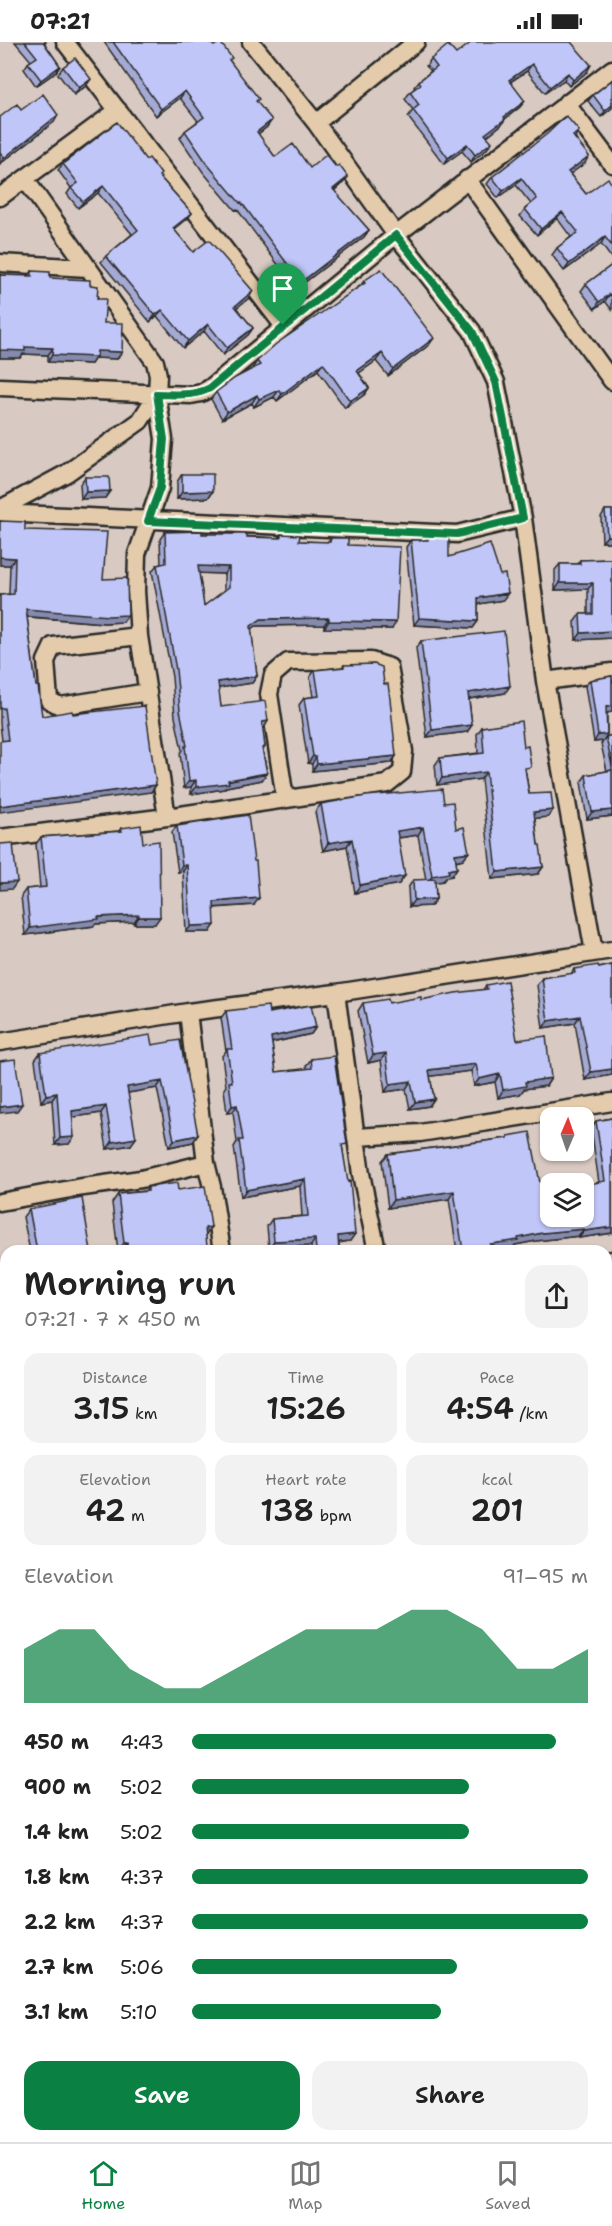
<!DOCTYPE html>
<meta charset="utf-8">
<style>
:root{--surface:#fff;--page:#f2f2f2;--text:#222;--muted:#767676;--line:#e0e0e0;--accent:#0b8043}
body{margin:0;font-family:"Shantell Sans",sans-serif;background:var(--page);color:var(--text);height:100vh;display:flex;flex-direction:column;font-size:22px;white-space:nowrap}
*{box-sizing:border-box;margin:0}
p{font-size:20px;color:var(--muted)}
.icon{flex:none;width:33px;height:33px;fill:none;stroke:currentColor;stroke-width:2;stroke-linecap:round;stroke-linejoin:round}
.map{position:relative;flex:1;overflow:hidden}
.details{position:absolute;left:0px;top:1203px;width:612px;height:897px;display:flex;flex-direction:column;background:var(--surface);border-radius:18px 18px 0 0;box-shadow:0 2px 4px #0004}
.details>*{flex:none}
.needle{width:39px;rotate:2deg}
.controls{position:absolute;left:540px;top:1065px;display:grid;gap:12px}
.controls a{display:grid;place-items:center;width:54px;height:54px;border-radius:12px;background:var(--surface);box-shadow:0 2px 4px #0004;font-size:30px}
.pin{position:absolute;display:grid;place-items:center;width:51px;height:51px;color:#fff;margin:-62px -26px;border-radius:50% 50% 50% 0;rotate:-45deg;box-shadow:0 0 6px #0007}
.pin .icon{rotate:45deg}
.round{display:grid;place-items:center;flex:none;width:63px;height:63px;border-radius:18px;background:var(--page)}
.head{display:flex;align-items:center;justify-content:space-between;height:102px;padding:0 24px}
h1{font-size:33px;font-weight:600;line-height:45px}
.metrics{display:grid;grid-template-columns:repeat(3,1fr);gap:9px;height:102px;padding:6px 24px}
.metrics div{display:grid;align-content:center;border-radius:15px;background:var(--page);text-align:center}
.metrics b{font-size:30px;font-weight:600}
.metrics small{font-size:16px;font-weight:400}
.metrics p{font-size:16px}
.chart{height:168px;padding:12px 24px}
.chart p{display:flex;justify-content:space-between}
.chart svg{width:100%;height:108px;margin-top:6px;fill:var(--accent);opacity:.7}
.primary-button{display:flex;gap:12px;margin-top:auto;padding:12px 24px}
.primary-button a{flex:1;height:69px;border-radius:18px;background:var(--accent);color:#fff;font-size:24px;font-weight:600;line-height:69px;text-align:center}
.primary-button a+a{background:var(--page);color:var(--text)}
ul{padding:0 24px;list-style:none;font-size:20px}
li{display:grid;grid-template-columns:96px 72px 1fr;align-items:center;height:45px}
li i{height:15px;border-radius:8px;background:var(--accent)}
.status{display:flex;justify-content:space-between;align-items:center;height:42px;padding:0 30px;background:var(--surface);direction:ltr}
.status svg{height:16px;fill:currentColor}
.dock{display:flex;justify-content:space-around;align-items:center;height:84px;border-top:2px solid var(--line);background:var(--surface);font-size:16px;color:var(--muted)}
.dock a{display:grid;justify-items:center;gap:3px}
.dock .on{color:var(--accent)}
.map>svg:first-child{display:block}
</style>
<div class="status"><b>07:21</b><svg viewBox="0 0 49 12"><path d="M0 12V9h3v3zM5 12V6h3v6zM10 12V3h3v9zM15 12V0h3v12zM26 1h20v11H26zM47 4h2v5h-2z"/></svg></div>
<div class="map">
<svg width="612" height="2100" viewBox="0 0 612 2100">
<rect width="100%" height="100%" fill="#d8cac2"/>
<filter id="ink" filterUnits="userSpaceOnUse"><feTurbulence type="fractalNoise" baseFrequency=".0167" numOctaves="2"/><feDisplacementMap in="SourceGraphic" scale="12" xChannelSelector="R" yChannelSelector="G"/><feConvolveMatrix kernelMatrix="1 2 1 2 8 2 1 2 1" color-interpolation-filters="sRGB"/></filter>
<g filter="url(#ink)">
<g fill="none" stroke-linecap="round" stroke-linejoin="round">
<g stroke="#2b2b2b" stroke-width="21">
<path id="minor" d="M65,0L283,283
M251,0L316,81L396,193L472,289L496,340L523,476L545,639L594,910
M566,61L612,122
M316,81L416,0
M25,137L155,320L158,333L157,352L164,397L160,446L137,512L136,549L139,594L167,775
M467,137L612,339
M0,155L118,68
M0,221L88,226
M0,345L191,353L201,351L210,346L396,193L612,27
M0,467L67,431L140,379L157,352
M0,471L457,492L523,476
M139,594L53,604L46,619L49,658L60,664L148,650
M545,639L612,630
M0,796L167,775L387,742L402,730L404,709L389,625L371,619L288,620L273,633L269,652L285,757
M188,970L206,1121L212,1145L222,1209
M0,1000L188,970L336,951
M357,1095L420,1091L612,1060
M0,1160L76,1146L141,1137L206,1121
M377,1209L361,1132L336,951L612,908
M606,1219L612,1218
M0,1303L6,1302
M606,1373H612
M0,1453L6,1452
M606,1707H612"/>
</g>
<use href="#minor" stroke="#e3cbab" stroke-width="16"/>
</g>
<path fill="#a5aad5" stroke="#2b2b2b" stroke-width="1.5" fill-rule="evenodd" d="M15,0H46L45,2L60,24L56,30L36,44L24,27L28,21L31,19Z
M104,0H210L214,4L230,19L257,60L267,85L258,92L275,115L310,126L336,125L348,135L343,141L334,149L369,188L364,195L296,247L237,167L235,168L203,130L180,96L185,89L198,79L180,56L156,74Z
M456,12L587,30L569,44L564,38L545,51L527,29L510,40L520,65L505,77L501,83L487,94V107L471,120L462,109L444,122L408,75L413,68L405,57L410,50L415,46L414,45L419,39L431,29L426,24L431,17Z
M63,25L86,44L74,53L58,32Z
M612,38V66L601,75L588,59L593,53Z
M21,68L58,73L54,80L0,122V75Z
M579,89L575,95L585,121L570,132L586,152L612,143V217L601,202L564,229L552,213L557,206L571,195L557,176L537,193L520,174L525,167L531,162L516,143L498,156L487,142L492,135Z
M63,122L159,134L192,171L187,177L174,188L193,210L249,256L236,266L253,286L248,293L223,313L204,289L183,306L157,274L150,280L101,220L106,214L132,192L98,151L78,166L67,152L71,146L58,128Z
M612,223V268L605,259L595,267L581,249L586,242Z
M0,228V233L29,234L32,229L50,236L90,243L97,257L104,281L117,317L95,316L91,322L48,320V313L23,312L20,316H0Z
M364,239L429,303L388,334L376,319L359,331L369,346L364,353L345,366L318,328L277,359L274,355L254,365L252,361L222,377L211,357L216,350L252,327L257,319L361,243Z
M182,432L213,449L208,456L177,457V440Z
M85,435L110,449L105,456L81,457L80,442Z
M605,468H612V500H602L601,475Z
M0,479L25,488L103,537L123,580L104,581L27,575L36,644L42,674L73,672L156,743L151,750L2,699L0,681V553L9,552L10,523H0Z
M165,490L279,496L281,492L299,499L327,500L331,496L348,503L392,587L324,586V583L256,584L251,587L257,634L252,641L218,646L221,665L268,679L264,686H262L265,705L263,708L267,731L262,738L226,745L224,747L191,752V745L184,746L180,711L182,708L175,675L172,635L152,529L157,523L161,522L160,497ZM199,531L224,532V549L204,564Z
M428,495L449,515L503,558L478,562V579L473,586L414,583L406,505L411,498H425Z
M612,517V596L576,598L575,579L580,572H588V547L555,548V528L560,522H577L580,518Z
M421,599L505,651L469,657L472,683L467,690L427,695L416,606Z
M344,623L396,714L391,721L312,729V722L308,721L299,663L304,656L313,655L310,635L315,628L342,625Z
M612,634V670L607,671V692L603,699L594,700L585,644L590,638Z
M482,685L526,731L529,752L548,775L535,776L538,803L543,825L538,832L492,837L481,737L437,743L435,723L440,716L478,711L477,692Z
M612,693V774L587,777L581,740L586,733L607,729L601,702L606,695Z
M444,761L456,787L469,810L463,817L456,819L452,834L446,835L443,839L435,840L436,857L431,864L409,865L408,846L413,838H426L418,793L398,796L399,842L355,851L347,804L323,809L315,770L321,762Z
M177,784L254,863L214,866L210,890H186L183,829L178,830L172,790Z
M121,786L143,801L155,882H134V880L95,882L94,884L25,893L21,854L26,847L40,846L36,802L41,795L119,789Z
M612,923V1033L585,1038L575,981L543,986L537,943L542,936L571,932L574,927L599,926Z
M486,943L517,998L551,1036L546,1044L524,1047L520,1052L498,1056L495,1040L474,1044L471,1029L430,1034L434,1057L429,1064L410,1067L406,1047L385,1050L381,1018L368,1021L358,969L363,961H389L421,958L483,948Z
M226,969L269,971L316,985L311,992L272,1001L276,1030L307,1027L306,1024L311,1017L343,1108L350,1199L339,1201V1209H311V1204L269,1206L267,1184L272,1177L302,1174L300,1144L241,1155L234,1105L237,1100L233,1070L227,1071L224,1047L226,1044L222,1014L226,1009L221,976Z
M152,1003L193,1100L169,1105L157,1046L128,1051L131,1103L107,1107L101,1071L73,1075L69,1102L55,1103L52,1058L41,1060L35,1018L40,1011Z
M612,1076V1191L579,1196V1194L536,1199L515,1203L513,1206L491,1209H457L449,1157L388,1166L382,1119L388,1112L507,1096L508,1094L540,1141L550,1174L599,1141L591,1086L596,1079Z
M148,1145L178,1148L206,1193L203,1209H118L112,1161L118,1152L145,1149Z
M29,1167L91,1209H30L23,1175Z
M612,1474V1515L606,1514V1506L611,1476Z
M6,1822V1851H4L1,1828Z
M611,1902L612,1935H606V1910Z
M3,1960H6V2016H3L0,1987V1964Z
M78,2094H104L105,2100H77V2096Z
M377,2094H404L400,2100H378Z
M469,2094H495V2100H475V2094L469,2095Z"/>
<path fill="#868bae" stroke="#2b2b2b" stroke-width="1.5" d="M532,22L527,29L504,44L509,38Z
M591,23L587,30L569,44L573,38Z
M60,24L56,30L36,44L41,38Z
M568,31L564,38L545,51L550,45Z
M91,37L86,44L74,53L79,46Z
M185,49L180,56L156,74L161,67Z
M525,59L520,65L505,77L501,83L481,99L485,92L504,75Z
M612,63V66L601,75L605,69Z
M58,73L54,80L0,122L4,116Z
M272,78L267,85L252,97L257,90Z
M492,100L487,107L471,120L475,113Z
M467,102L462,109L444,122L448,116Z
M589,114L585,121L564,137L568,130Z
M348,135L343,141L328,153L333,147Z
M521,136L516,143L498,156L503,149Z
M103,144L98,151L78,166L83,160Z
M562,170L557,176L537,193L541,187Z
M192,171L187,177L168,192L173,186Z
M369,188L364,195L296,247L301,240Z
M605,195L601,202L564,229L569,222Z
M253,249L249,256L230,271L235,264Z
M610,252L605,259L595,267L599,260Z
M162,268L157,274L150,280L155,273Z
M208,282L204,289L183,306L188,299Z
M253,286L248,293L223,313L227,306Z
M434,296L429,303L388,334L393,327Z
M25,305L53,306L48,313L23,312L20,316H0V308Z
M97,309L122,310L117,317L95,316L91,322L48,320L52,313Z
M382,311L376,319L352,336L357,329Z
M323,321L318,328L277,359L282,352Z
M369,346L364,353L345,366L350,359Z
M279,348L274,355L254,365L259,357Z
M257,353L252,361L222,377L227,370Z
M110,449L105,456L81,457L86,450Z
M213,449L208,456L177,457L182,450Z
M607,494H612V500H602Z
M0,515L15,516L10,523H0Z
M198,524L229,525L224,532L193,531Z
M560,541H593L588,547L555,548Z
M508,551L503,558L473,563L478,556Z
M26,567L128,573L123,580L104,581L21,574Z
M329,576L324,583L256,584L246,591L251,584L261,577Z
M419,576L478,579L473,586L414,583Z
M329,579L396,580L392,587L324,586Z
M612,589V596L576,598L581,591Z
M257,634L252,641L213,647L218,640Z
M510,644L505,651L463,658L468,651Z
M612,664V670L602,672L606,665Z
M268,679L264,686L257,687L262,680Z
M472,683L467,690L427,695L432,688Z
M607,692L603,699L594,700L598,693Z
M313,714L316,715L312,722L308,721Z
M396,714L391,721L312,729L317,722Z
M486,730L481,737L437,743L442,736Z
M267,731L262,738L226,745L224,747L191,752L196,745Z
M196,738L191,745L184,746L189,739Z
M156,743L151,750L0,770V764Z
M553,768L548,775L529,777L534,770Z
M612,768V774L587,777L592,770Z
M423,785L418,793L391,797L397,789Z
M352,797L347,804L323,809L328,801Z
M469,810L463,817L450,820L455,812Z
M182,823H187L183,829L178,830Z
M543,825L538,832L492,837L497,830Z
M457,826L452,834L446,835L443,839L427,842L432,834L448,828Z
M405,834L399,842L355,851L360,843Z
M17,840L12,847L0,848V841Z
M259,856L254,863L209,866L214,860Z
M436,857L431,864L409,865L414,858Z
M139,873L134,880L95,882L94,884L25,893L30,886L98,875Z
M139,875H160L155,882H134Z
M215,883L210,890H186L191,884Z
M580,974L575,981L543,986L548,979Z
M316,985L311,992L266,1002L271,995Z
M386,1011L381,1018L368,1021L373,1013Z
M476,1022L471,1029L424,1035L429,1028Z
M612,1027V1033L585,1038L591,1030Z
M500,1032L495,1040L474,1044L479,1037Z
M551,1036L546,1044L524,1047L520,1052L498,1056L503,1048L525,1040Z
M162,1039L157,1046L122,1052L127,1045Z
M411,1039L406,1047L385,1050L390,1042Z
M57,1051L52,1058L41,1060L46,1053Z
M434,1057L429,1064L410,1067L415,1060Z
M22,1062L17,1069L0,1071V1065Z
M237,1063L233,1070L227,1071L232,1064Z
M106,1064L101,1071L68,1076L72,1069Z
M198,1093L193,1100L169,1105L174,1098Z
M74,1095L69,1102L55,1103L60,1096Z
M136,1096L131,1103L107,1107L112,1100Z
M305,1137L300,1144L241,1155L246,1148Z
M454,1149L449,1157L388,1166L393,1158Z
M211,1185L205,1194V1186Z
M612,1185V1191L579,1196L584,1189Z
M584,1187L579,1194L536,1199L515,1203L513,1206L491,1209H463L518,1196L542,1191Z
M355,1192L350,1199L333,1201L338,1194Z
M315,1197L311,1204L269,1206L274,1199Z
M124,1201H127L121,1209H118Z
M207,1204L203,1209H181L184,1206Z
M612,1282V1289L606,1290V1283Z
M6,1370V1377L0,1378V1371Z
M0,1507H6V1513L0,1514Z
M610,1507H612V1515L606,1514V1512Z
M606,1634L612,1635V1638L609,1642H606Z
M606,1779H612V1786H606Z
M612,1926V1935H606Z
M383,2094H404L400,2100H379Z"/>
<path fill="#c0c6f8" stroke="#2b2b2b" stroke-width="1.5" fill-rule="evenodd" d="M25,0H46L44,1L60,24L41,38L28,21L37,15Z
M113,0H210L214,4L220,0L232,16L229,18L259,57L256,59L272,78L257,90L275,115L293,102L310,126L326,113L336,125L339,123L348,135L333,147L369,188L301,240L241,160L240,161L208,123L185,89L204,75L185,49L161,67Z
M472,0H571L591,23L573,38L568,31L550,45L532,22L509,38L525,59L504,75L505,77L485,92L492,100L475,113L467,102L448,116L413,68L419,63L410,50L421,42L419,39L437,25L431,17L448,3L456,12Z
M75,16L91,37L79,46L63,25Z
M612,38V63L605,69L593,53Z
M43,52L58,73L4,116L0,110V75L17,62L21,68Z
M566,74L579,89L573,94L589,114L568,130L586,152L608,136L612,143V204L605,195L569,222L557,206L578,190L562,170L541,187L525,167L537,157L521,136L503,149L492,135L547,92Z
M117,80L146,118L149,116L161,132L159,134L192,171L173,186L193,210L209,198L253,249L235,264L253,286L227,306L208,282L188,299L162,268L155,273L106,214L138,188L103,144L83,160L71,146L78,141L63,122Z
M612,223V255L610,252L599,260L586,242Z
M381,227L434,296L393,327L382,311L357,329L369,346L350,359L323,321L282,352L279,348L259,357L257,353L227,370L216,350L235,336L260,323L257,319L276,302L365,241L364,239Z
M0,228V233L32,234V229L50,230V236L90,238V243L98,244L97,257H106L104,281H123L122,310L97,309L96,315L52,313L53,306L25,305V309L0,308Z
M182,432H213V449L182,450Z
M85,435H109L110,449L86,450Z
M605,468H612V494H607Z
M0,479L25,480V488L107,490L103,537L127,536L128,573L109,574L26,567L36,644H38L42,674L72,669L73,672L145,664L156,743L0,764V699L8,698L4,666H0V553L14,552L15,516L0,515Z
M202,489V492H247V495L281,496V492L300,493L299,499L330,500L331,496H348V503L400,505L396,580L329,579V576L261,577L251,584L257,634L218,640L221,665L265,659L268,679L262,680L265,705L262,706L267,731L228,738L229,741L196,745V738L189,739L185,704H187L180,668L176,628L157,523L166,521L165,490ZM198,524L229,525V545L204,564Z
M428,495H449V515L490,502L500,533L505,532L508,551L478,556V579L419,576L411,498H428Z
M612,517V589L581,591L580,572H593V541H560V522H580V518Z
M504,589L510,644L468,651L472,683L432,688L421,599Z
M374,622L382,625L384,642H388L390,657L396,714L317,722L316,715L313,714L304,656L319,654L315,628L344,625V623Z
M612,634V664L606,665L607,692L598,693L590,638Z
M521,679L524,705L528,704L531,725L525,726L529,752L551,751L553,768L534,770L538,803H540L543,825L497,830L486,730L442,736L440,716L484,711L482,685Z
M612,693V724L606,695Z
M612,728V768L592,770L586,733Z
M442,747L444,761L453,760L456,787L464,785L469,810L455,812L457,826L448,828L449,831L432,834L423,785L397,789L405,834L360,843L352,797L328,801L321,762L366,754Z
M248,773L254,819H256L259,856L214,860L215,883L191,884L187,823H182L177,784Z
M141,783L143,801L159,799L160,875H139V873L98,875L99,877L30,886L26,847L46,845L41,795L122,789L121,786Z
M13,801L17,840L0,841V802Z
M435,837L436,857L414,858L413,838Z
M598,923L599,926L612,923V1027L591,1030L580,974L548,979L542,936L575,931L574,927Z
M507,939L517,998L546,994L551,1036L525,1040L526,1044L503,1048L500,1032L479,1037L476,1022L429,1028L434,1057L415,1060L411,1039L390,1042L386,1011L373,1013L363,961L388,957L389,961L421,955V958L455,951L487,947L486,943Z
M311,963L316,985L271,995L276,1030L312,1026L311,1017L334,1014L347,1102L342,1103L348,1140L350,1139L355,1192L338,1194L339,1209H316L315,1197L274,1199L272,1177L308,1174L305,1137L246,1148L239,1098H243L237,1063L232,1064L229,1040H232L227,1007H232L226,969L268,964L269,971Z
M150,993L152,1003L180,998L198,1093L174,1098L162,1039L127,1045L136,1096L112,1100L106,1064L72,1069L74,1095L60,1096L57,1051L46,1053L40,1011Z
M15,1017L22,1062L0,1065V1019Z
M612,1076V1185L584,1189V1187L542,1191L518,1196V1198L490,1202L491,1205L463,1209L454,1149L393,1158L388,1112L508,1096V1094L530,1090L540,1141L570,1138L571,1142H550V1174H584V1143L605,1139L596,1079Z
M177,1141L178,1148L205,1144L211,1185L205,1186L207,1204L184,1206V1209H128L127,1201H124L118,1152L148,1149V1145Z
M82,1156L91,1209H37L29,1167Z
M612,1235V1282L606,1283V1236Z
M6,1328V1370L0,1371V1329Z
M6,1469V1507H0V1470Z
M612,1492V1507H610Z
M606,1597H612V1635L606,1634Z
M606,1727H612V1779H606Z
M3,1960H6V1989Z
M6,2076V2094H10L11,2100H0V2077Z
M82,2094H104L105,2100H83Z
M479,2094H495V2099H479Z
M555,2096V2100H532V2097Z
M437,2098V2100H414V2099Z"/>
</g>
<g fill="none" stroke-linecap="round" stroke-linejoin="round" filter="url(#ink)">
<g stroke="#fff" stroke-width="12">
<path id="route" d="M396,193L472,289L496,340L523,476L457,492L148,479L160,446L164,397L157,352C176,352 193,355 210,346Z"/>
</g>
<use href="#route" stroke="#0b8043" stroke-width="8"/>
</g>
</svg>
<div class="controls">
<a><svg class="needle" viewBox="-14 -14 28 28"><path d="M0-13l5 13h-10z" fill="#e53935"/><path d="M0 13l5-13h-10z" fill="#767676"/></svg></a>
<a><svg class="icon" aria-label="layers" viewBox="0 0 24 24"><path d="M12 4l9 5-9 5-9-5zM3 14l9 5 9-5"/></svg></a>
</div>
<div class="pin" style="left:283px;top:283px;background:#1e9e55"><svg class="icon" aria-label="arrive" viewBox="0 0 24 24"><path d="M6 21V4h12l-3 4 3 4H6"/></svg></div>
<section class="details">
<div class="head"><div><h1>Morning run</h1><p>07:21 · 7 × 450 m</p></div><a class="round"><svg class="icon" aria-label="share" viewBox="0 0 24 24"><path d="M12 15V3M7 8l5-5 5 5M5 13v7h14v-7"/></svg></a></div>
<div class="metrics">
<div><p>Distance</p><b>3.15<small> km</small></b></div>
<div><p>Time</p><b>15:26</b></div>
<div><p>Pace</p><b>4:54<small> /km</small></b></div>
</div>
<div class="metrics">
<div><p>Elevation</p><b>42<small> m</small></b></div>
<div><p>Heart rate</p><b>138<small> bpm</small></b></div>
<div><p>kcal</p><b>201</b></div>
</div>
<div class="chart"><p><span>Elevation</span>91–95 m</p>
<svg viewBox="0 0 160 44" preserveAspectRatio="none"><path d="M0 44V22L10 14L20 14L30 30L40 38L50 38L60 30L70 22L80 14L90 14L100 14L110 6L120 6L130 14L140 30L150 30L160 22V44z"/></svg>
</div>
<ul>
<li><b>450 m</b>4:43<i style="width:92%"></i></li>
<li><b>900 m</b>5:02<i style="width:70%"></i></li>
<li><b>1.4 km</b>5:02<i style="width:70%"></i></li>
<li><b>1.8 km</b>4:37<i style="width:100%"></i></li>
<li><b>2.2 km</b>4:37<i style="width:100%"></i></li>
<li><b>2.7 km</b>5:06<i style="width:67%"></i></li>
<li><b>3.1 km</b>5:10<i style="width:63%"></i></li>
</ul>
<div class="primary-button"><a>Save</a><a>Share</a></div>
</section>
</div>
<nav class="dock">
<a class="on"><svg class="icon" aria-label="home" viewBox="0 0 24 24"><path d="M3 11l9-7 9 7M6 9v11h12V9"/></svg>Home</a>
<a><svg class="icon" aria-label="map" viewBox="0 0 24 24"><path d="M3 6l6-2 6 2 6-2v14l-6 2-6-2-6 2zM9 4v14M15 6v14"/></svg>Map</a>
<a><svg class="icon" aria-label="saved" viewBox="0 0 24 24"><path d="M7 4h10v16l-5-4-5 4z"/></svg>Saved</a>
</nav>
